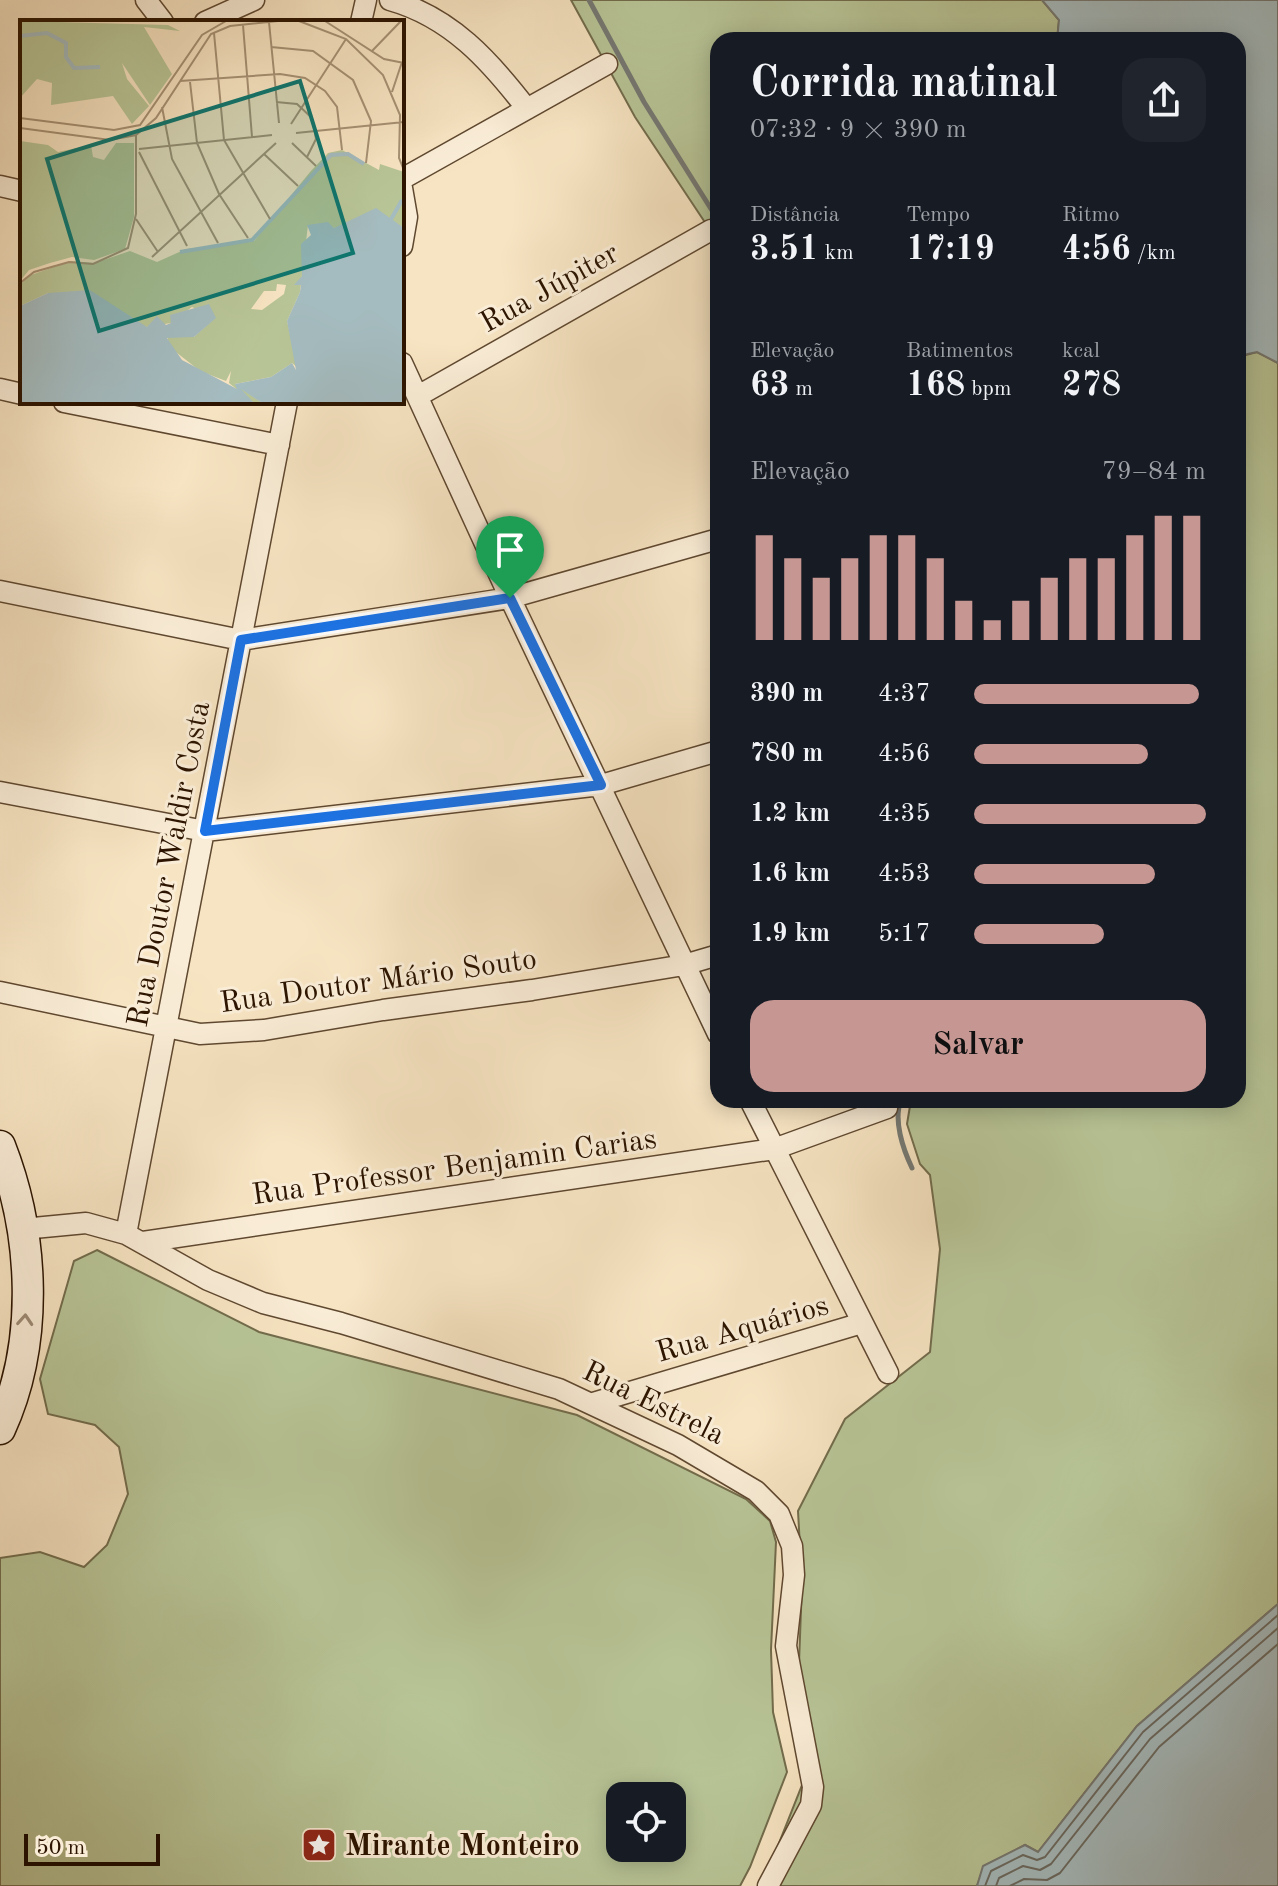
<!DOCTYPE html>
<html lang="pt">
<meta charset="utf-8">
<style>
:root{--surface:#171b24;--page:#20242c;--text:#f1f3f6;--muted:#9ea1a6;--accent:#c59692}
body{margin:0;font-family:"Old Standard TT",serif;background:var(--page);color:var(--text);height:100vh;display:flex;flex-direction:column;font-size:30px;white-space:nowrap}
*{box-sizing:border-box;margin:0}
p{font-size:26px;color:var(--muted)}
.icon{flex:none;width:44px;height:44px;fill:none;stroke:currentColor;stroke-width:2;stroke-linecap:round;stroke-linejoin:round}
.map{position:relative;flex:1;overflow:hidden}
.details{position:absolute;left:710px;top:32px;width:536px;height:1076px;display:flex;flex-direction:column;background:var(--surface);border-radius:24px;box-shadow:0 4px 20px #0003}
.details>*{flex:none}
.fabs{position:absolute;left:606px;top:1782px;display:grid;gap:16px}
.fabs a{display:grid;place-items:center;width:80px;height:80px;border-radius:16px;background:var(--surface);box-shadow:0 4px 20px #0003;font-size:40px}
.scale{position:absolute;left:24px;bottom:20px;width:136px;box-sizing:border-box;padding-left:8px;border:4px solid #2c1400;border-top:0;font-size:22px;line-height:28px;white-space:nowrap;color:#2c1400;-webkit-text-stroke:6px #faedd7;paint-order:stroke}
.pin{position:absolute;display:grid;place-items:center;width:68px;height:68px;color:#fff;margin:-82px -34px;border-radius:50% 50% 50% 0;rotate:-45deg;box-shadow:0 0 8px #0007}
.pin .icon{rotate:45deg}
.round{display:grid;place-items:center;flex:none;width:84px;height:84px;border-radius:24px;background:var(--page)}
.head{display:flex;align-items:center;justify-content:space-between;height:136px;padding:0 40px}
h1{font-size:44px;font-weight:800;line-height:60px}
.figures{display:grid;grid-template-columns:repeat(3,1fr);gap:12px;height:136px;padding:8px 40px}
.figures div{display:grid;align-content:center}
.figures b{font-size:34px;font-weight:800}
.figures small{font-size:22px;font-weight:400}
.figures p{font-size:22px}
.chart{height:224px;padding:16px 40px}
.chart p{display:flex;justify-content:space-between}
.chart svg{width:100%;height:144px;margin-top:8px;stroke:var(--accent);stroke-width:6}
.primary-button{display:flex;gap:16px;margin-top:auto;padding:16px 40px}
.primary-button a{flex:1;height:92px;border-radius:24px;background:var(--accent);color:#111;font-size:32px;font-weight:800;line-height:92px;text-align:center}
ul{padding:0 40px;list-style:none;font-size:26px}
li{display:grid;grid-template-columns:128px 96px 1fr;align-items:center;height:60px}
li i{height:20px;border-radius:10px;background:var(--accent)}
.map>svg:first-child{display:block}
</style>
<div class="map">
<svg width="1278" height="1886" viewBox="0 0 1278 1886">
<rect width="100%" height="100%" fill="#f7e4c2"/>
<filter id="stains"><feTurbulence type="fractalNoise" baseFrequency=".0025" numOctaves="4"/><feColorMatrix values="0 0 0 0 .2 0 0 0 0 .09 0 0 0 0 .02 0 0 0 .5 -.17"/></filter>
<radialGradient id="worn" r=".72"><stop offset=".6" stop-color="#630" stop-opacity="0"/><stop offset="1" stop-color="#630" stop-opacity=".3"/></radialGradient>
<path fill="#b8c597" stroke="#726c4c" stroke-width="2" fill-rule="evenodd" d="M571,0H1042L1059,20L1057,40H718V242L635,117Z
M1257,352L1278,363V1604L1137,1726L1038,1852L1025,1845L984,1866L977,1886H762L808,1770L797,1717L802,1583L798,1511L845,1419L930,1352L940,1249L930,1175L920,1164L907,1124L911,1100H1238V357Z
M97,1250L259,1332L577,1415L746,1499L770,1521L776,1542L771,1650L773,1712L787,1772L750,1867L740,1886H0V1558L40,1552L84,1567L107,1545L128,1494L119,1447L95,1425L48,1414L40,1379L74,1261ZM620,1796H672V1848H620Z"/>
<path fill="#a4bbbf" stroke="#747873" stroke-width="2" d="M1042,0H1278V363L1257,352L1238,356V40H1057L1059,20Z
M1278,1604V1886H977L983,1866L1025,1845L1038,1852L1137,1726Z"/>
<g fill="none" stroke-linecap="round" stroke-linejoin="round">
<path stroke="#686860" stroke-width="2" d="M985,1886L991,1871L1023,1855L1037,1860L1045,1857L1143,1732L1278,1615
M996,1886L999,1878L1023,1866L1040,1870L1051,1864L1150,1739L1278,1628
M1010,1886L1024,1879L1047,1880L1060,1873L1159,1747L1278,1644"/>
<path stroke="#747873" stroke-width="5" d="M589,0L644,102L718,220
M901,1100C893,1120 903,1149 912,1168"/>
<g stroke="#5f4830" stroke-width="23">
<path id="street" d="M146,0L163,22
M390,0C451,17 490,61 527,109
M205,22L254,0
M361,22L366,0
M402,179L607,64
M0,186L22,191
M402,188L407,217L402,246
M402,363L510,598L718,1034
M0,389L22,394
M418,396L711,230
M64,402L279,445
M0,591L241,640L510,598L718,539
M0,792L205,831L601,785L718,751
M0,992L200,1034L264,1030L383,1010L532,990L684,965L718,955
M750,1100L888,1373
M23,1229L86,1223L126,1234L208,1280L263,1303L341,1323L559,1389L678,1445L756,1491L779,1514L792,1546L794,1575L786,1646L813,1787L811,1805L768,1886
M126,1234L287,402
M143,1242L774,1149L887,1108
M593,1403L862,1323"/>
</g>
<g stroke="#2c1400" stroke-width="33">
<path id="secondary" d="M0,1146C34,1233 40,1342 0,1429"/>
</g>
<use href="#street" stroke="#faedd7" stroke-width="20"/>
<use href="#secondary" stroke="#faedd7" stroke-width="30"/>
</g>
<defs><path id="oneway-chevron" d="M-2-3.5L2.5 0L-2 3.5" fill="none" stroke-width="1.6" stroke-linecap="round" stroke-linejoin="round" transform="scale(2)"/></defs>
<use stroke="#9d8b76" href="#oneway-chevron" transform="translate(25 1320) rotate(-86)"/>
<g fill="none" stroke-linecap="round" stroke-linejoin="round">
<g stroke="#fff" stroke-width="16">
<path id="route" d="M510,598L601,785L205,831L241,640Z"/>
</g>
<use href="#route" stroke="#1a73e8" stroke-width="10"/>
</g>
<defs>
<g id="sight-square" transform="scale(1.8)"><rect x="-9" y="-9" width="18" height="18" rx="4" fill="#8f2418" stroke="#faedd7"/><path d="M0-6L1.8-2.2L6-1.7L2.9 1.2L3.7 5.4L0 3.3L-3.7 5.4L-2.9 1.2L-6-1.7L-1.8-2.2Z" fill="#fff"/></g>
</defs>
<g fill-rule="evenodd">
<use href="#sight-square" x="319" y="1845"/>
</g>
<g text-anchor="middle" stroke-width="6" stroke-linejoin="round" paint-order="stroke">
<g font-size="30" fill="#2c1400" stroke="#faedd7">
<text transform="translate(549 287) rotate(-29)" y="10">Rua Júpiter</text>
<text transform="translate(168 864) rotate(-79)" y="10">Rua Doutor Waldir Costa</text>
<text transform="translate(378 980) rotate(-8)" y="10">Rua Doutor Mário Souto</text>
<text transform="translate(454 1166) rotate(-8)" y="10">Rua Professor Benjamin Carias</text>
<text transform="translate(742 1328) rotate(-16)" y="10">Rua Aquários</text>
<text transform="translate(654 1402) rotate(26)" y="10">Rua Estrela</text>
</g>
<g font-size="30" font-weight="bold" fill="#2c1400" stroke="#faedd7" text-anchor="start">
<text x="345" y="1855">Mirante Monteiro</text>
</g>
</g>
<g transform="translate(20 20)">
<rect width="384" height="384" fill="#f7e4c2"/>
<path d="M0,1L148,5L160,11L124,7L152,54L130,85L102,43L107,59L129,86L112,104L93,76L31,85L32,63L17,59L0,78ZM0,121L28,125L38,132L71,125L73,137L84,140L96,123H114V197L105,229L74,240L52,237L30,243L9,250L0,261ZM322,130L359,150L360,144L384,152V208L355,190L315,208L288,205L280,272L267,301L278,348L272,343L251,357L215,364L242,383H234L209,363L211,351L206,361L180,351L147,325L148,316L174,317L195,298L172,287L151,303L126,307L74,277L28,273L0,286V265L8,256L51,241L75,243L110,231L137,242L166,229L234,221L290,152L308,133ZM257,264L266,265L264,274L242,290L231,289L244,271H256Z" fill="#b8c597" fill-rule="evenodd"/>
<path d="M356,188L384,208V383H242L221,369L234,383H0V286L28,273L70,270L127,307L137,296L146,305L151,303L150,295L189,284L196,298L174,317L147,318L162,340L217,369L215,364L251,357L272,343L276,350L267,301L280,272L281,265H274L282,256L281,224L291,215L287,205L308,202L314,208Z" fill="#a4bbbf"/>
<path fill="none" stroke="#a4bbbf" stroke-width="4" d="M0,16L27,13L46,23V37L54,48L80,47M370,201L382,180M160,232L232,220L311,135L328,134L344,144"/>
<path fill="none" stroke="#a69174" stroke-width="2" d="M279,1L326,19L363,55L380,95L379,138L384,150M305,1L364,39L384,43M249,2L259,103M223,5L232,117M194,13L204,120L250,199M251,27L293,31L333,60L351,101L346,143M352,31L381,1M160,61L260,54L285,58L305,71L317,87L322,130M170,62L177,123L199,174L228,218M372,72L382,42M256,82L277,84L292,98L296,119L287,137M142,87L152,139L198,223M0,98L94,110L120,105L182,15L206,1M271,104L326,19M0,108L90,120L116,115L136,98L191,14L210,6L258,1M276,113L384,102M272,123L296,146M119,129L252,115M119,132L167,226M244,134L278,166M116,199L138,232M132,237L256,123M0,263L14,252L49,242L73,244L108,228L116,194V115"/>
<path fill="#0f766e" fill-opacity="0.15" stroke="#0f766e" stroke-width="4" d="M280,61L333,233L79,311L27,139Z"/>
<rect width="384" height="384" fill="none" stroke="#2c1400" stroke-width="4"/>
</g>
<rect width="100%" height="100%" filter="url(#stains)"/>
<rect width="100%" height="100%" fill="url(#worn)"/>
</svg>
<div class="fabs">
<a><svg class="icon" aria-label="locate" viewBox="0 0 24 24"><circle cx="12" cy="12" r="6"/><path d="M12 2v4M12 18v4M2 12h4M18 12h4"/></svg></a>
</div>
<div class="scale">50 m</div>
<div class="pin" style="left:510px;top:598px;background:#1e9e55"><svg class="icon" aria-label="arrive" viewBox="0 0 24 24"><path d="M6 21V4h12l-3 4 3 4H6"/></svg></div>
<section class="details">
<div class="head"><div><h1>Corrida matinal</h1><p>07:32 · 9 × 390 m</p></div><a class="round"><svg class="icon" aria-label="share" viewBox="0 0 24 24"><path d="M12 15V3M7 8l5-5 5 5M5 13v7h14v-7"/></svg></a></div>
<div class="figures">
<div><p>Distância</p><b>3.51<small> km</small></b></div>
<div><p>Tempo</p><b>17:19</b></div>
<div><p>Ritmo</p><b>4:56<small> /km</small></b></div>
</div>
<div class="figures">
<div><p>Elevação</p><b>63<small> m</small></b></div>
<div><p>Batimentos</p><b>168<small> bpm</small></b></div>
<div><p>kcal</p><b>278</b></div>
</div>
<div class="chart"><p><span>Elevação</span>79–84 m</p>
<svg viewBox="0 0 160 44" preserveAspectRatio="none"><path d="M5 44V12M15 44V19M25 44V25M35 44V19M45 44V12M55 44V12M65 44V19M75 44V32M85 44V38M95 44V32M105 44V25M115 44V19M125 44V19M135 44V12M145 44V6M155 44V6"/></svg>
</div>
<ul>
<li><b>390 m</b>4:37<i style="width:97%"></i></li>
<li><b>780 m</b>4:56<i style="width:75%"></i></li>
<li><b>1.2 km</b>4:35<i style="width:100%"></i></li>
<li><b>1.6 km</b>4:53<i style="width:78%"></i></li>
<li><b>1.9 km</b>5:17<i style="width:56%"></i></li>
</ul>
<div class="primary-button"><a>Salvar</a></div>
</section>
</div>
